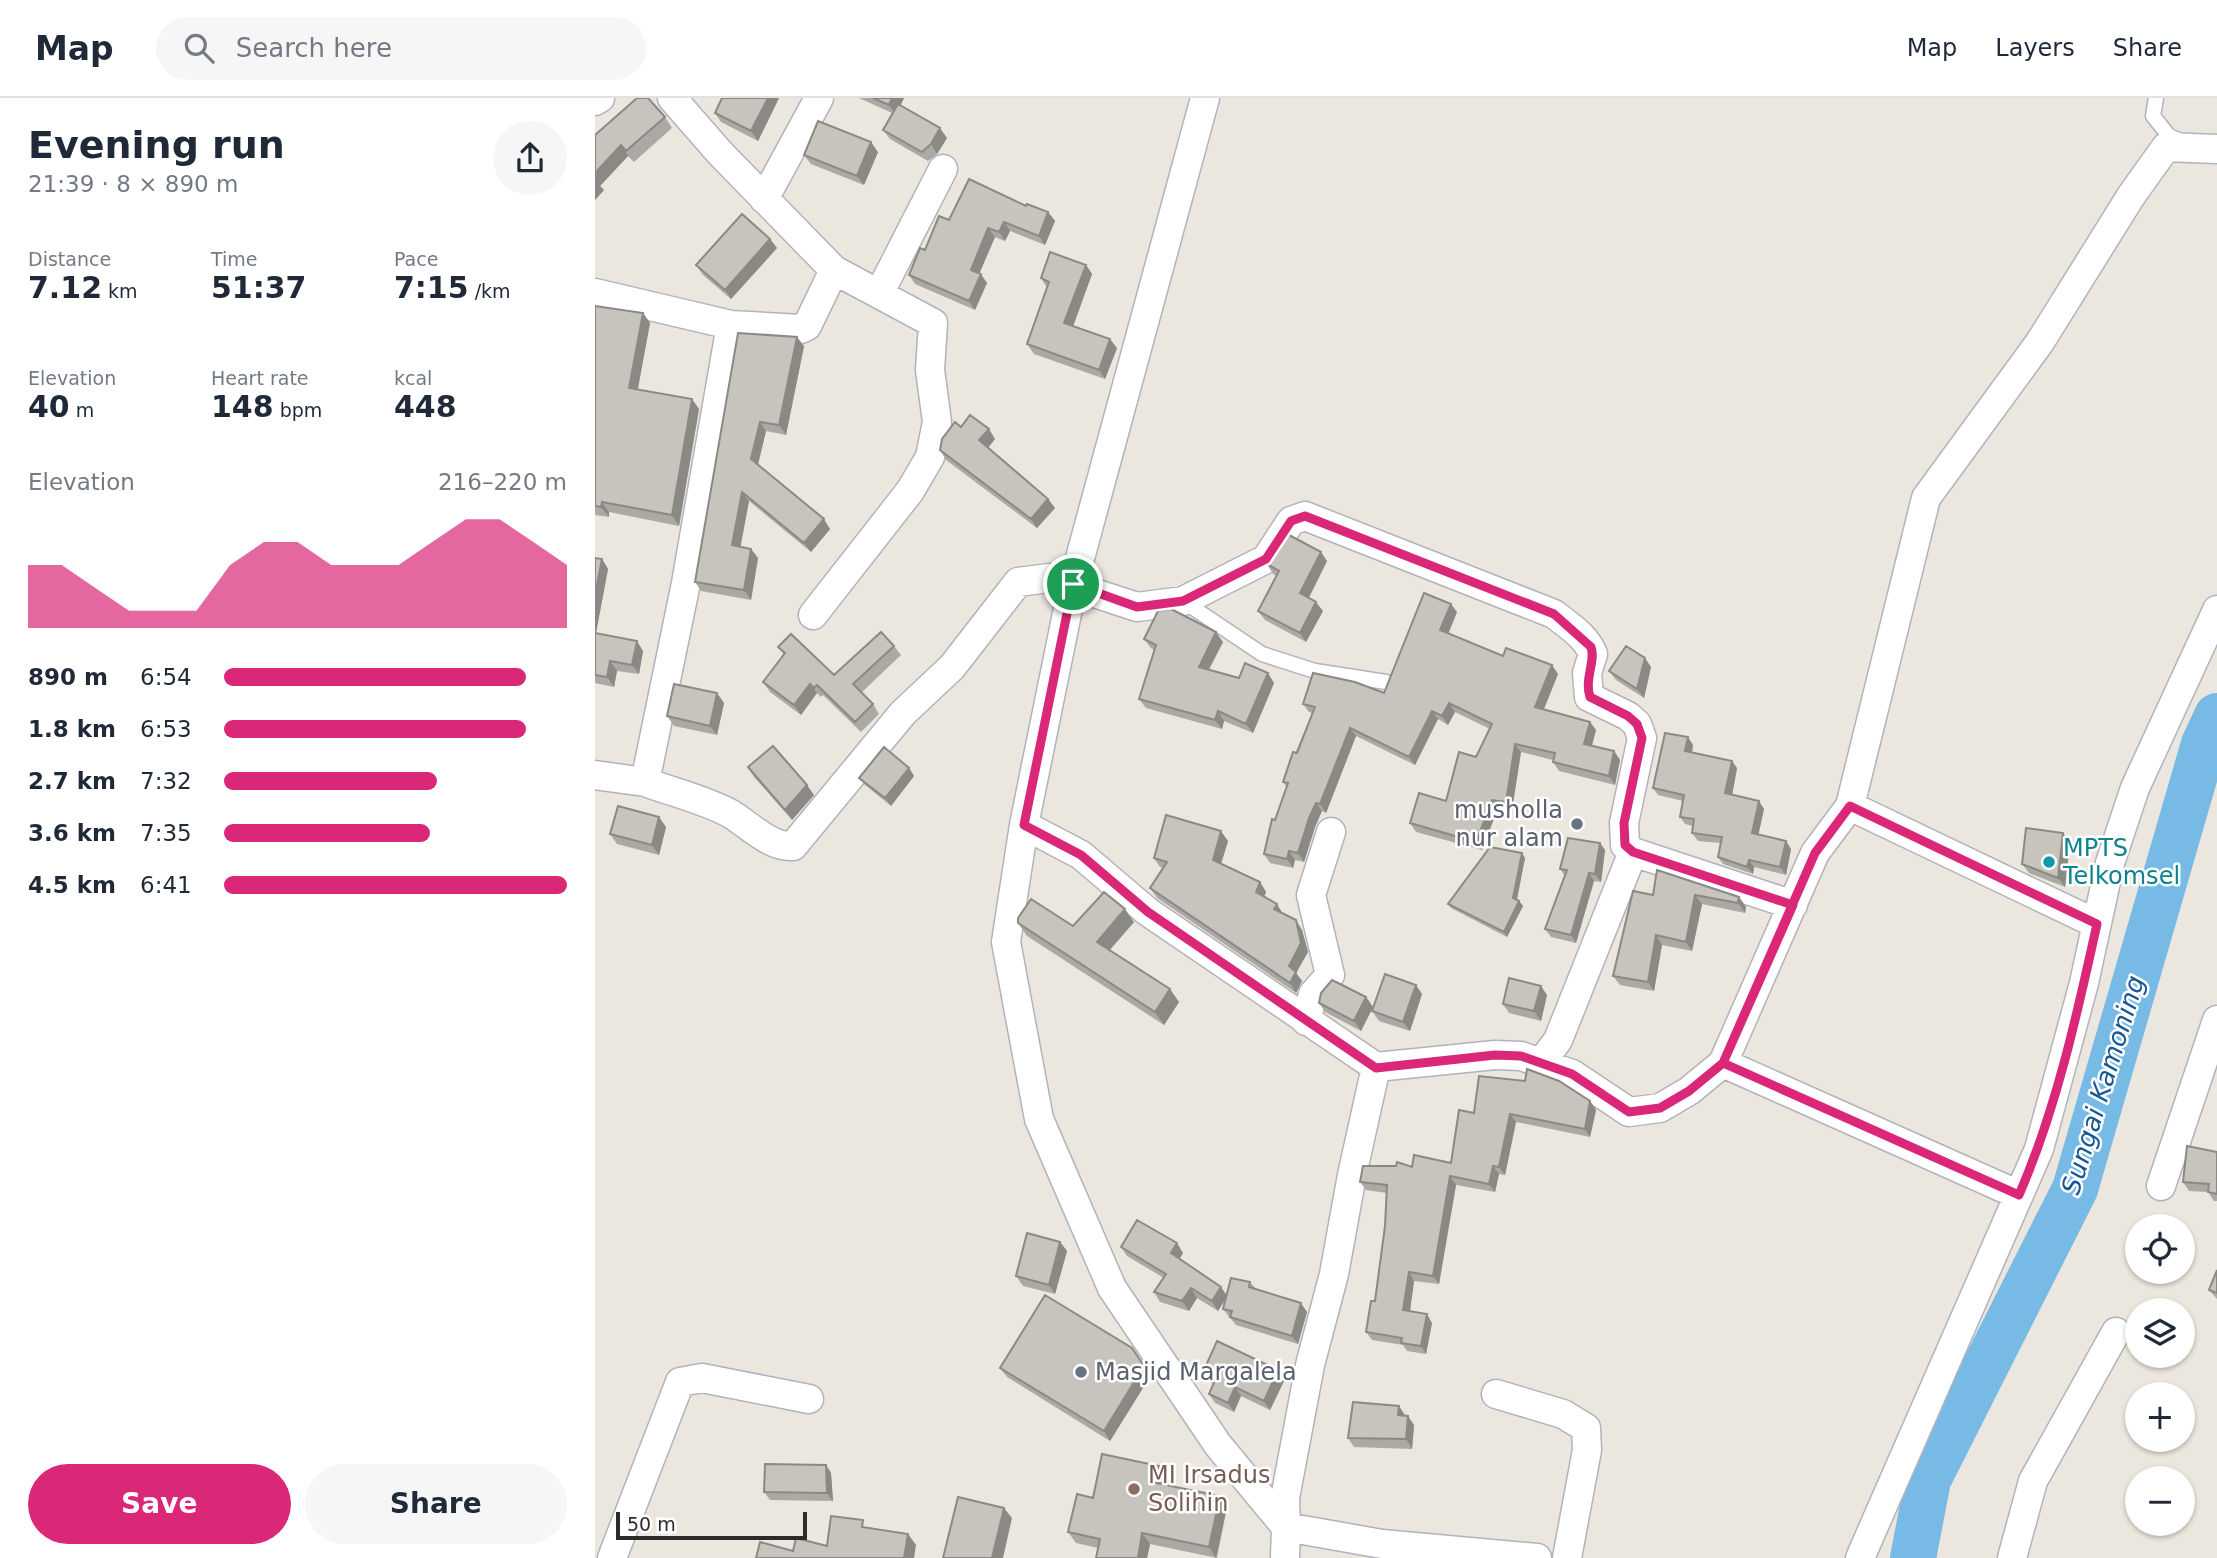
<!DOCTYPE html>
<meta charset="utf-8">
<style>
:root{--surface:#fff;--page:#f6f6f7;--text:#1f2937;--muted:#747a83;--line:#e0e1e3;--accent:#db2777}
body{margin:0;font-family:"DejaVu Sans",sans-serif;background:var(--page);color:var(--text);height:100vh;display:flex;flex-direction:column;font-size:26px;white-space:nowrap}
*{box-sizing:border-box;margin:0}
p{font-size:23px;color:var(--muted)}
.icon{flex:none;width:38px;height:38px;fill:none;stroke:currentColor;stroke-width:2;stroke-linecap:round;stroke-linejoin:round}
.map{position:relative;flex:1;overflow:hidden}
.drawer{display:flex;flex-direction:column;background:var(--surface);width:595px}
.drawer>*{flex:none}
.buttons{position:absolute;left:1530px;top:1116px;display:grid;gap:14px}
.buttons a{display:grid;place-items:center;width:70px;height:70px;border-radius:50%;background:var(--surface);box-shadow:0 2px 5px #0004;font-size:35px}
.scale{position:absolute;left:21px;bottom:18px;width:191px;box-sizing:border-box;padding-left:7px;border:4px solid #2b2b2b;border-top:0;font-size:19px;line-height:24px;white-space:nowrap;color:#2b2b2b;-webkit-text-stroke:5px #fff;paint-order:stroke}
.pin{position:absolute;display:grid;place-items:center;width:60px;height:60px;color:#fff;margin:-30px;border:4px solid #fff;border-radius:50%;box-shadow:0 2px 7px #0007}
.round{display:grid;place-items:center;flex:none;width:74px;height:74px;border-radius:37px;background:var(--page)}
.head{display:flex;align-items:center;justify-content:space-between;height:119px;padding:0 28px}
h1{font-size:38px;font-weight:800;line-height:52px}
.metrics{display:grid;grid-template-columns:repeat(3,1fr);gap:10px;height:119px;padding:7px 28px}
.metrics div{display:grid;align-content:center}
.metrics b{font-size:30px;font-weight:800}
.metrics small{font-size:19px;font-weight:400}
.metrics p{font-size:19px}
.chart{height:196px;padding:14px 28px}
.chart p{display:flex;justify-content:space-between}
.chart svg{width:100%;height:126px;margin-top:7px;fill:var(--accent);opacity:.7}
.cta{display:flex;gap:14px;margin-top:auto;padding:14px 28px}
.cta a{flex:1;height:80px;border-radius:42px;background:var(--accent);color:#fff;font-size:28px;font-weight:800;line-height:80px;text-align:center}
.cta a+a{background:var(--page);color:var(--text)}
ul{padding:0 28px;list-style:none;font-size:23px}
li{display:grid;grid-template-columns:112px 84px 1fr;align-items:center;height:52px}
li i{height:18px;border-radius:9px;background:var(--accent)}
header{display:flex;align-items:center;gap:42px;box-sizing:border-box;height:98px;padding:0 35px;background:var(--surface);border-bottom:2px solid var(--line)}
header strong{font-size:33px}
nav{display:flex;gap:38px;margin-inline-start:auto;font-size:24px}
.search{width:490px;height:63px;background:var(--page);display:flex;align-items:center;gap:18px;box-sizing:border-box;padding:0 24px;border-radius:38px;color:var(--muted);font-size:26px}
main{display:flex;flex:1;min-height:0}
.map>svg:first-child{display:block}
</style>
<header>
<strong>Map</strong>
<div class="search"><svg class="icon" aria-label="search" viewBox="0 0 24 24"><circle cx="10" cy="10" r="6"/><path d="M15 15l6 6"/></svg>Search here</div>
<nav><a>Map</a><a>Layers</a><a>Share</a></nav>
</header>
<main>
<section class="drawer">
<div class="head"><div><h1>Evening run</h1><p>21:39 · 8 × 890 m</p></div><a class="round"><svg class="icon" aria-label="share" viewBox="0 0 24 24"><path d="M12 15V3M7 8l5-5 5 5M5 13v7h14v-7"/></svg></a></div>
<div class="metrics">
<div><p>Distance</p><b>7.12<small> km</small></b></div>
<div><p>Time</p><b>51:37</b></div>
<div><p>Pace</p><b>7:15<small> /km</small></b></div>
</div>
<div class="metrics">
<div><p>Elevation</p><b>40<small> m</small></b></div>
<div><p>Heart rate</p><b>148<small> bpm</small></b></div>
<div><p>kcal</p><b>448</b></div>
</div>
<div class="chart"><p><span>Elevation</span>216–220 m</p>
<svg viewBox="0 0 160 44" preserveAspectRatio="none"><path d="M0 44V22L10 22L20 30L30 38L40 38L50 38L60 22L70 14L80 14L90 22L100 22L110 22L120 14L130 6L140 6L150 14L160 22V44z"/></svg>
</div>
<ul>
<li><b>890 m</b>6:54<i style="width:88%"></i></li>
<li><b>1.8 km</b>6:53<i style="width:88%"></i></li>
<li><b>2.7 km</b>7:32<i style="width:62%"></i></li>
<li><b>3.6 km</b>7:35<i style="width:60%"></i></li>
<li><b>4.5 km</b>6:41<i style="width:100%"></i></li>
</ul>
<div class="cta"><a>Save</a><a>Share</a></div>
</section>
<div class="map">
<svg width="1622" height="1460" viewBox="0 0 1622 1460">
<rect width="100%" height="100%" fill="#ece7de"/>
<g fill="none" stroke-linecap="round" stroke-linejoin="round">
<path stroke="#78bae6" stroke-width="46" d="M1318,1460L1333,1382L1480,1091L1609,646L1622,618"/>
<g stroke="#b1b2bd" stroke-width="17">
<path id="lane" d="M1561,0L1558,18L1574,38L1586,43
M588,503L667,556L720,573L791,584"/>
</g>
<g stroke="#b1b2bd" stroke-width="31">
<path id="street" d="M77,0L125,55L239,172L338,225L335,272L342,324L335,359L315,393L218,517
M610,0L478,486L429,727L411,844L444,1021L517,1190L623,1347L691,1429L690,1460
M0,3L5,0
M169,101L224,0
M239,172L212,228L206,231L136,227L91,485L50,684C77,694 111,702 136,716C154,727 176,750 198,748L308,615L357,569L423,484L454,480L542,509L588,503L671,461L696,423L710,418L959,516C974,528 991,538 998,556L992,575L994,599L1033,618L1042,626L1047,640L1029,725L1030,747L1038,754L1198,807
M0,195L136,227
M284,196L348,71
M0,677L50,684
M1255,708L1502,826
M429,727L486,757L553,814L781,969
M711,923L718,896L735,877L716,797L736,734
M946,965L963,942L1038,754
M1128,965L1424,1097
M1566,1088L1622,922
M901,1296L968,1316L991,1330L992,1352L972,1460
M17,1460L85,1284L107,1280L214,1301
M942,1460L787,1446L691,1429L690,1400L715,1267L739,1176L757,1077L781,969L900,957L926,958L977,976L1034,1014L1065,1010L1094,993L1128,965L1220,755L1255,708L1331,400L1445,244L1536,98L1571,49L1622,51
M1265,1460L1444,1051L1489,885L1515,765L1540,690L1622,512
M1417,1460L1438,1383L1521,1234"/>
</g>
<use href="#lane" stroke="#fff" stroke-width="14"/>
<use href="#street" stroke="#fff" stroke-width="28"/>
</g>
<path fill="#aba9a3" d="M127,0H184L163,43L126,24L120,15Z
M264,0H309L305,7L352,40L342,56L333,63L295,41L288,32L297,15Z
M70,19L77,30L39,64L33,58L5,88L9,92L0,102V37Z
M283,54L269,87L216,66L209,57Z
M431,108L453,114L460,123L450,147L415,133L410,143L400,139L384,176L392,185L380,212L320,186L314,177L330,152L354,122Z
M175,141L182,150L136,201L108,177L101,167Z
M491,167L497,176L478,228L522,250L510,281L439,256L432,246L452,190L446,180Z
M0,208L48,215L55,225L43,291L104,311L84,428L14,414V419L0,417Z
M143,235L209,248L191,337L171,333L163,367L235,431L216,454L154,403L145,449L156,451L163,460L156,502L106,493L100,484Z
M366,329L400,341L393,350L453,401L460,410L442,430L351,362L345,352Z
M0,460L7,461L13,471L1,535L48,553L44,576L22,573L19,589L0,585Z
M732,463L714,500L728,513L711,544L670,522L663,513L682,478L678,476L672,466Z
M862,514L853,536L908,558L963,576L949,611L995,624L1001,632L997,648L1019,653L1025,662L1020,687L964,673L958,664V662L926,654L917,712L903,710L887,752L821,734L815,725L851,703L881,659L895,631L860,614L853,627L843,621L820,667L761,638L731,715L727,713L720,729L709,764L700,762L698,770L675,765L669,756L692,689L688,684L717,615L714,614L708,606L789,595Z
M549,541L628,544L614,572L644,580L679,585L658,635L629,623L627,631L551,610L544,601L559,552L556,550Z
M299,548L306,557L266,595L278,606L284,616L266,634L228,597L226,599L222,595L206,617L175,594L168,584L189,557L183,549L239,577Z
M1056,569L1049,600L1021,582L1014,573Z
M129,605L122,637L79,628L72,618Z
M1098,647L1097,654L1142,670L1137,697L1169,711L1163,737L1196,751L1191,777L1159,769L1158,776L1128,766L1123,759L1126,745L1103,743L1097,735L1098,728L1090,726L1085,719L1088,703L1063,697L1058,690Z
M153,669L219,697L197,722L159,679Z
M314,670L319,678L296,708L270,687L264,680Z
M71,729L64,757L22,746L15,736Z
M633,743L626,766L665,784L671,794L669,799L707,832L713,854L701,875L707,883L701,895L562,800L555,790L568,770L565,769L559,760Z
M1475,744L1470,789L1434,775L1427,766Z
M1005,745L1010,752L1006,784L999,783L981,845L956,839L950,831L970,778L965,771Z
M930,760L922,802L924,803L928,808L912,839L856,810L853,806Z
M1062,772L1144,799L1151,809L1150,815L1107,806L1097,853L1067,847L1059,893L1025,887L1018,878L1058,797Z
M539,824L515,852L584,904L569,927L432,838L423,825L478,828Z
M827,896L815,933L784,923L777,913Z
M952,897L946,923L914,915L908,906Z
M771,899L778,909L766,933L730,914L724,905Z
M995,1003L1001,1012L995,1039L921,1024L910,1077L904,1076L900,1094L861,1087L844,1186L819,1183L815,1213L837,1225L831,1256L812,1253L808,1247L777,1242L771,1234L780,1203L790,1128L792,1095L771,1092L765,1084L817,1069L856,1065L879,1015Z
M1622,1054V1103H1619L1613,1094L1594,1093L1588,1084Z
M465,1144L472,1153L460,1196L428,1188L421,1178Z
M526,1149L588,1155L584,1161L626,1189L632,1198L655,1184L660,1190L712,1214L703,1246L641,1227L628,1211L631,1201L623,1213L602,1200L594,1213L565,1204L559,1194L569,1180L532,1158Z
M1622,1172V1201L1614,1192Z
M405,1270L556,1277L515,1343L412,1279Z
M683,1272L690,1281L675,1312L646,1298L639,1314L620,1305L614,1296L618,1286L615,1284L608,1274Z
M804,1308L810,1317L819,1327L817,1351L759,1349L753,1340Z
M231,1367L236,1375L238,1403L175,1402L169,1394Z
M572,1378L570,1387L625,1398L632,1409L622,1460L555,1446L552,1460H501L503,1450L481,1445L473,1434L498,1400Z"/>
<path fill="#8b8984" d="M173,0H184L163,43L156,33Z
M297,0H309L301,17L294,7Z
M345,30L352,40L342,56L336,46Z
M276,44L283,54L269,87L262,78Z
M26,47L33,58L5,88L9,92L0,102V75Z
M453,114L460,123L450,147L444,138Z
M409,124L415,133L410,143L404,134Z
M393,130L400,139L382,181L376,172Z
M175,141L182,150L136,201L130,192Z
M491,167L497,176L476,234L469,225Z
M386,176L392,185L380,212L374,203Z
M48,215L55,225L41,300L34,290Z
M202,239L209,248L191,337L184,327Z
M515,241L522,250L510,281L504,272Z
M97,301L104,311L84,428L77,417Z
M165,324L171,333L162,370L156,361Z
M394,331L400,341L391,352L384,342Z
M147,394L154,403L144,457L137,447Z
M453,401L460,410L442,430L436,421Z
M7,404L14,414V419L6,409Z
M229,421L235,431L216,454L209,445Z
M156,451L163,460L156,502L149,492Z
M726,454L732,463L711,505L705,495Z
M7,461L13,471L0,540V496Z
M721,504L728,513L711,544L705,535Z
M856,506L862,514L851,541L845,532Z
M621,534L628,544L610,578L604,569Z
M42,543L48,553L44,576L37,567Z
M1050,560L1056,569L1049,600L1042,591Z
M15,563L22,573L19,589L12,579Z
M957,567L963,576L946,618L940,609Z
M673,575L679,585L658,635L651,626Z
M215,586L222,595L206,617L199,607Z
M122,595L129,605L122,637L115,628Z
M854,605L860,614L853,627L847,618Z
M623,613L629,623L627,631L620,622Z
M837,613L843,621L820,667L814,659Z
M995,624L1001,632L995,654L989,646Z
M755,630L761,638L731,715L725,706Z
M1093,639L1098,647L1096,660L1090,653Z
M920,646L926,654L917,712L911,704Z
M1019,653L1025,662L1020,687L1014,678Z
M1137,663L1142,670L1136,703L1130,695Z
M314,670L319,678L296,708L290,700Z
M212,687L219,697L197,722L190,712Z
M897,702L903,710L887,752L881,744Z
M1164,703L1169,711L1162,743L1157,735Z
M721,705L727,713L720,729L709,764L703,755L714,720Z
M64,719L71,729L64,757L57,747Z
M626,733L633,743L624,772L618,762Z
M1468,735L1475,744L1470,789L1463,780Z
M1191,743L1196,751L1191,777L1185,769Z
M1005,745L1010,752L1006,784L1000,776Z
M694,753L700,762L698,770L692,761Z
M927,755L930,760L921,805L918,800Z
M1154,762L1159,769L1158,776L1152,769Z
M994,775L999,783L981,845L976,837Z
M665,784L671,794L667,803L661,794Z
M1100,797L1107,806L1097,853L1091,844Z
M1144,799L1151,809L1150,815L1143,805Z
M924,803L928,808L912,839L909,834Z
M682,806L688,816L679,811Z
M530,811L539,824L511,856L502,844Z
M701,822L707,832L713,854L701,875L707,883L701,895L695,885L694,868Z
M1061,837L1067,847L1059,893L1053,884Z
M821,887L827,896L815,933L808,924Z
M946,888L952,897L946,923L939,913Z
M575,891L584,904L569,927L560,914Z
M771,899L778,909L766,933L759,923Z
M995,1003L1001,1012L995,1039L990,1031Z
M915,1016L921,1024L910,1077L904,1069Z
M898,1068L904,1076L900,1094L894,1086Z
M855,1078L861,1087L844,1186L838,1178Z
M465,1144L472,1153L460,1196L454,1187Z
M582,1145L588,1155L582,1165L576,1155Z
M814,1174L819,1183L814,1220L808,1212Z
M626,1189L632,1198L623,1213L617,1203Z
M596,1190L602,1200L594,1213L587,1203Z
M706,1205L712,1214L703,1246L697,1238Z
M832,1216L837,1225L831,1256L826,1248Z
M537,1250L556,1277L515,1343L509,1333Z
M683,1272L690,1281L675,1312L669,1303Z
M640,1289L646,1298L639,1314L633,1305Z
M804,1308L810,1318L803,1317Z
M813,1318L819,1327L817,1351L811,1341Z
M231,1367L236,1375L238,1403L232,1395Z
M564,1368L572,1378L568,1396L561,1385Z
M625,1398L632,1409L621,1460L614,1449Z
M409,1410L417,1420L408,1460H397Z
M547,1435L555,1446L552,1460H543Z
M313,1436L321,1447L319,1460H309Z"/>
<path fill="#c7c4bd" stroke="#8b8984" stroke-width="2" d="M42,0H53L70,19L31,53L26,47L0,75V37Z
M127,0H173L156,33L120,15Z
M278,0H297L294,7Z
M303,6L345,30L336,46L327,54L288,32Z
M223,23L276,44L262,78L209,57Z
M374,81L431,108L432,106L453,114L444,138L409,124L404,134L393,130L376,172L386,176L374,203L314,177L325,150L330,152L344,118L354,122Z
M147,116L175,141L130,192L101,167Z
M455,154L491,167L469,225L515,241L504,272L432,246L454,184L446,180Z
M0,208L48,215L34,290L97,301L77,417L7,404L6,409L0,408Z
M143,235L202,239L184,327L165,324L156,361L229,421L209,445L147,394L137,447L156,451L149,492L100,484Z
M375,317L394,331L384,342L453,401L436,421L345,352L347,341L360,324L366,329Z
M694,437L726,454L705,495L721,504L705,535L663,513L684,473L672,466Z
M0,460L7,461L0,496Z
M829,495L856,506L845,532L908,558L911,550L957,567L940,609L995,624L989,646L1019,653L1014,678L958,664L960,655L920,646L911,704L897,702L881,744L815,725L824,695L851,703L864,654L881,659L897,626L854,605L847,618L837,613L814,659L755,630L725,706L721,705L714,720L703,755L694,753L692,761L669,756L677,721L680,722L693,685L688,684L698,654L702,655L720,609L708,606L718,575L760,584L789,595Z
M576,511L621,534L604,569L644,580L650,565L673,575L651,626L623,613L620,622L544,601L561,547L549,541L563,513Z
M286,534L299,548L258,586L278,606L260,624L222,587L219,590L215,586L199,607L168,584L190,555L183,549L196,536L239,577Z
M0,535L42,543L37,567L15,563L12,579L0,577Z
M1031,548L1050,560L1042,591L1014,573Z
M79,586L122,595L115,628L72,618Z
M1070,635L1093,639L1090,653L1137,663L1130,695L1164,703L1157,735L1191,743L1185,769L1154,762L1152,769L1123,759L1127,739L1097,735L1099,721L1085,719L1089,697L1058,690Z
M178,648L212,687L190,712L153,669Z
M289,649L314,670L290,700L264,680Z
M23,708L64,719L57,747L15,736Z
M571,717L626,733L618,762L665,784L661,794L682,806L679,811L701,822L706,845L694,868L701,874L695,885L555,790L572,764L559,760Z
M1431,730L1468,735L1463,780L1427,766Z
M973,740L1005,745L1000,776L994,775L976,837L950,831L972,772L965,771Z
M895,749L927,755L918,800L924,803L909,834L853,806Z
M1062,772L1144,799L1143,805L1100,797L1091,844L1061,837L1053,884L1018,878L1038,793L1058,797Z
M509,794L530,811L502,844L575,891L560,914L423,825V820L436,801L478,828Z
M790,876L821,887L808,924L777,913Z
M914,880L946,888L939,913L908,906Z
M737,882L771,899L759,923L724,905L726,895Z
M932,971L964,983L995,1003L990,1031L915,1016L904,1069L898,1068L894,1086L855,1078L838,1178L814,1174L808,1212L832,1216L826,1248L806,1245L807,1240L771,1234L776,1203H780L790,1128L792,1087L765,1084L768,1068H801L802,1064L817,1069L819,1057L856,1065L864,1012L879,1015L884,978L930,983Z
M1592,1048L1622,1054V1096L1613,1094L1614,1086L1588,1084Z
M542,1122L582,1145L576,1155L626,1189L617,1203L596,1190L587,1203L559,1194L571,1176L526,1149Z
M432,1135L465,1144L454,1187L421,1178Z
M1622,1172V1195L1614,1192Z
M636,1180L655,1184L654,1189L706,1205L697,1238L635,1219L637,1213L628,1211Z
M450,1197L537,1250L549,1268L509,1333L405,1270Z
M622,1243L683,1272L669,1303L640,1289L633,1305L614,1296L621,1280L608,1274Z
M758,1304L804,1308L803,1317L813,1318L811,1341L753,1340Z
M507,1356L564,1368L561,1385L625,1398L614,1449L547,1435L543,1460H501L505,1441L473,1434L482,1396L498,1400Z
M170,1366L231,1367L232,1395L169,1394Z
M363,1399L409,1410L397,1460H348Z
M236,1418L268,1422L267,1429L313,1436L309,1460H161L165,1444L198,1453L201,1440L232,1448Z"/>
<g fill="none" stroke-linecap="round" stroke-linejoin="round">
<g stroke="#fff" stroke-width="14">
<path id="route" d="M478,486L429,727L486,757L553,814L781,970L900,957L926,958L977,976L1034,1014L1065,1010L1094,993L1128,965L1220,755L1255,708L1502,826C1482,917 1461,1012 1424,1097L1128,965L1198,807L1038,754L1030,747L1029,725L1047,640L1042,626L1033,618L995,599C989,581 1001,563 996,549L959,516L710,418L696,423L671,461L588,503L542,509L478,486"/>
</g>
<use href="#route" stroke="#db2777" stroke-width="9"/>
</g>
<g fill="#6b7280" stroke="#fff" stroke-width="2.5">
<circle cx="982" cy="726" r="7"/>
<circle cx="486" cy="1274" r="7"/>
</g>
<circle fill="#0f9aa8" stroke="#fff" stroke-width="2.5" cx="1454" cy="764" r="7"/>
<circle fill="#8d6e63" stroke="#fff" stroke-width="2.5" cx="539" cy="1391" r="7"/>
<g text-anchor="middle" stroke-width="5" stroke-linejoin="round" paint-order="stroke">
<g font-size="24" fill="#5b616d" stroke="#fff" text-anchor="end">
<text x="968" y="720">musholla<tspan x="968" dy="28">nur alam</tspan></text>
<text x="500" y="1282" text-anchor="start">Masjid Margalela</text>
</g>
<g font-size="24" fill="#0d838f" stroke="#fff" text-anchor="start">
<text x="1468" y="758">MPTS<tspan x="1468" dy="28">Telkomsel</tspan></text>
</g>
<g font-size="24" fill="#785e54" stroke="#fff" text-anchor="start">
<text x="553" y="1385">MI Irsadus<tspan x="553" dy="28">Solihin</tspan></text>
</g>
<g font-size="26" font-style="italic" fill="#175793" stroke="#fff">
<text transform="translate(1508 987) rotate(-73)" y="9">Sungai Kamoning</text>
</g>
</g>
</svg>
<div class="buttons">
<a><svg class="icon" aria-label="locate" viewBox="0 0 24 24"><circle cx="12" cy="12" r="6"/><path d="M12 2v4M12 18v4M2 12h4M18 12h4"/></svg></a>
<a><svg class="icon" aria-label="layers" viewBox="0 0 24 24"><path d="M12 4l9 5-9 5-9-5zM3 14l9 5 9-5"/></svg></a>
<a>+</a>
<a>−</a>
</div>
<div class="scale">50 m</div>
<div class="pin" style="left:478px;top:486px;background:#1e9e55"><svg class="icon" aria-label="arrive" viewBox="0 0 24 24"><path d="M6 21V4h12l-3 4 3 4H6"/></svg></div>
</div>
</main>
